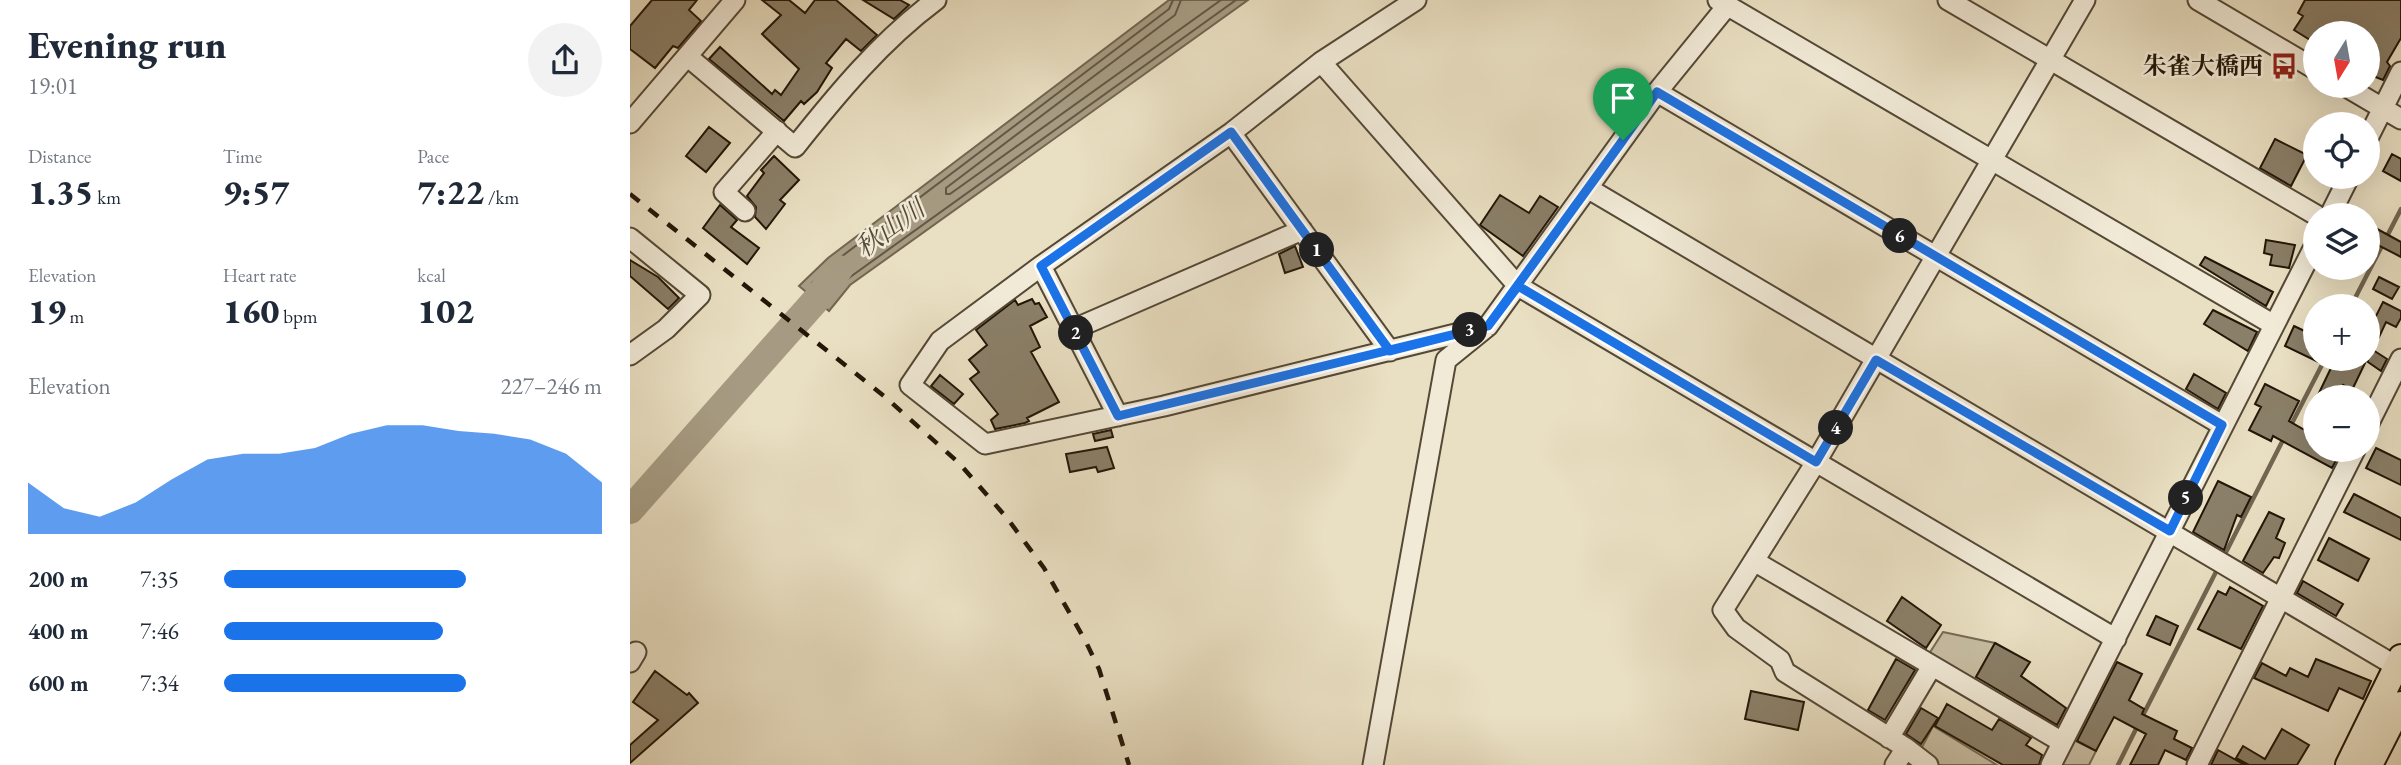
<!DOCTYPE html>
<meta charset="utf-8">
<style>
:root{--surface:#fff;--page:#f2f2f3;--text:#1f2937;--muted:#747a83;--accent:#1a73e8}
body{margin:0;font-family:"EB Garamond","Noto Serif JP",serif;background:var(--page);color:var(--text);height:100vh;display:flex;flex-direction:column;font-size:26px;white-space:nowrap}
*{box-sizing:border-box;margin:0}
p{font-size:23px;color:var(--muted)}
.icon{flex:none;width:38px;height:38px;fill:none;stroke:currentColor;stroke-width:2;stroke-linecap:round;stroke-linejoin:round}
.map{position:relative;flex:1;overflow:hidden}
.panel{display:flex;flex-direction:column;background:var(--surface);width:630px}
.panel>*{flex:none}
.needle{width:46px;rotate:191deg}
.fabs{position:absolute;left:1673px;top:21px;display:grid;gap:14px}
.fabs a{display:grid;place-items:center;width:77px;height:77px;border-radius:50%;background:var(--surface);box-shadow:0 7px 28px #0002;font-size:35px}
.pin{position:absolute;display:grid;place-items:center;width:60px;height:60px;color:#fff;margin:-72px -30px;border-radius:50% 50% 50% 0;rotate:-45deg;box-shadow:0 0 7px #0007}
.pin .icon{rotate:45deg}
.km{position:absolute;width:35px;height:35px;margin:-18px;border-radius:50%;background:#222;color:#fff;font-size:19px;line-height:35px;text-align:center}
.round{display:grid;place-items:center;flex:none;width:74px;height:74px;border-radius:37px;background:var(--page)}
.overview{display:flex;align-items:center;justify-content:space-between;height:119px;padding:0 28px}
h1{font-size:38px;font-weight:800;line-height:52px}
.stats{display:grid;grid-template-columns:repeat(3,1fr);gap:10px;height:119px;padding:7px 28px}
.stats div{display:grid;align-content:center}
.stats b{font-size:35px;font-weight:800}
.stats small{font-size:19px;font-weight:400}
.stats p{font-size:19px}
.chart{height:196px;padding:14px 28px}
.chart p{display:flex;justify-content:space-between}
.chart svg{width:100%;height:126px;margin-top:7px;fill:var(--accent);opacity:.7}
ul{padding:0 28px;list-style:none;font-size:23px}
li{display:grid;grid-template-columns:112px 84px 1fr;align-items:center;height:52px}
li i{height:18px;border-radius:9px;background:var(--accent)}
main{display:flex;flex:1;min-height:0}
.map>svg:first-child{display:block}
</style>
<main>
<section class="panel">
<div class="overview"><div><h1>Evening run</h1><p>19:01</p></div><a class="round"><svg class="icon" aria-label="share" viewBox="0 0 24 24"><path d="M12 15V3M7 8l5-5 5 5M5 13v7h14v-7"/></svg></a></div>
<div class="stats">
<div><p>Distance</p><b>1.35<small> km</small></b></div>
<div><p>Time</p><b>9:57</b></div>
<div><p>Pace</p><b>7:22<small> /km</small></b></div>
</div>
<div class="stats">
<div><p>Elevation</p><b>19<small> m</small></b></div>
<div><p>Heart rate</p><b>160<small> bpm</small></b></div>
<div><p>kcal</p><b>102</b></div>
</div>
<div class="chart"><p><span>Elevation</span>227–246 m</p>
<svg viewBox="0 0 160 44" preserveAspectRatio="none"><path d="M0 44V26L10 35L20 38L30 33L40 25L50 18L60 16L70 16L80 14L90 9L100 6L110 6L120 8L130 9L140 11L150 16L160 26V44z"/></svg>
</div>
<ul>
<li><b>200 m</b>7:35<i style="width:64%"></i></li>
<li><b>400 m</b>7:46<i style="width:58%"></i></li>
<li><b>600 m</b>7:34<i style="width:64%"></i></li>
</ul>
</section>
<div class="map">
<svg width="1771" height="765" viewBox="0 0 1771 765">
<rect width="100%" height="100%" fill="#e9dfc2"/>
<filter id="stains"><feTurbulence type="fractalNoise" baseFrequency=".00286" numOctaves="4"/><feColorMatrix values="0 0 0 0 .2 0 0 0 0 .09 0 0 0 0 .02 0 0 0 .5 -.17"/></filter>
<radialGradient id="worn" r=".72"><stop offset=".6" stop-color="#630" stop-opacity="0"/><stop offset="1" stop-color="#630" stop-opacity=".3"/></radialGradient>
<path fill="#c7bda2" stroke="#756a54" stroke-width="2" d="M1313,632L1365,643L1343,683L1297,657Z
M1303,726L1367,765H1307L1290,751Z
M1440,738L1466,751L1459,765H1428Z"/>
<path fill="#a69b82" stroke="#726651" stroke-width="2" d="M539,0H618L220,285L199,311L169,286L198,258Z"/>
<g fill="none" stroke-linecap="round" stroke-linejoin="round">
<path stroke="#645844" stroke-width="2" d="M543,0L539,9L203,263L182,283V287L200,299L216,280L606,0
M551,0L545,15L316,188V194H320L591,0"/>
<path stroke="#726651" stroke-width="4.5" d="M1721,306L1771,209
M1660,427L1695,359
M1593,558L1654,438
M1512,717L1589,566
M1488,765L1508,725"/>
<path stroke="#a69b82" stroke-width="28" d="M0,510L186,300L209,269"/>
</g>
<path fill="#8a7f68" stroke="#231607" stroke-width="2" d="M22,0H67L59,10L71,21L48,48L43,46L25,68L0,49V26Z
M132,0H159L175,13L185,0H206L247,35L231,51L216,39L196,63L202,68L187,92L174,104L171,101L154,121L79,59L90,47L142,94L145,90L151,95L169,69L132,34L151,15Z
M233,0H270L279,5L264,19Z
M1675,0H1771V38L1757,62L1760,66L1753,80L1738,74V33H1685V43L1664,30L1673,16L1668,13Z
M79,127L100,143L76,172L56,156Z
M1645,139L1677,155L1661,186L1630,168Z
M1762,154L1771,159V181L1753,171Z
M144,156L169,180L150,200L155,204L136,229L125,217L126,207L117,196L134,173L131,170Z
M870,195L899,213L910,196L928,207L893,256L850,225Z
M90,205L107,220L101,227L129,248L117,264L73,228Z
M1738,224L1771,242V257L1748,245L1738,264Z
M1636,240L1665,245L1659,268L1640,265L1642,255L1634,253Z
M665,246L673,267L655,273L649,254Z
M1575,257L1643,292L1636,306L1570,265Z
M0,260L28,277L49,298L38,309L0,276Z
M1749,277L1769,287L1762,299L1743,289Z
M402,299L405,304L409,303L417,317L400,326L410,347L401,352L429,402L397,418L399,421L395,423L365,429L361,420L368,414L340,379L349,372L339,360L357,345L346,330L385,300L388,305Z
M1753,302L1771,311V318L1766,327L1756,322L1743,350L1757,359L1751,371L1738,362V321L1742,324Z
M1583,310L1627,332L1618,351L1574,324Z
M1664,326L1685,336V359H1737L1722,390L1713,385L1707,397H1687L1701,368L1655,346Z
M1564,374L1596,393L1588,409L1556,389Z
M310,375L333,394L324,404L301,386Z
M1635,384L1669,401L1659,421L1685,436V450L1710,453L1702,468L1643,436L1641,441L1619,430L1631,407L1625,404Z
M481,430L483,437L465,441L463,434Z
M477,447L484,468L468,472L466,467L440,472L436,454Z
M1746,448L1771,460V485L1736,468Z
M1588,481L1621,497L1611,517L1607,515L1594,550L1563,532Z
M1724,494L1771,518V540L1714,512Z
M1639,512L1654,519L1646,538L1655,543L1649,558L1644,557L1633,573L1613,561Z
M1699,538L1739,559L1728,581L1688,560Z
M1673,581L1713,604L1706,616L1667,593Z
M1600,587L1633,606L1611,649L1568,629L1588,591L1596,595Z
M1272,597L1311,625L1296,648L1257,621Z
M1526,616L1548,626L1540,645L1517,635Z
M1365,643L1400,662L1391,676L1436,708L1427,725L1346,677Z
M1266,659L1285,670L1255,720L1238,710Z
M1686,659L1741,681L1733,699L1709,688L1698,711L1624,678L1632,663L1656,676L1660,668L1678,677Z
M1487,662L1512,674L1499,700L1514,709L1512,714L1547,731L1544,739L1562,748L1556,760L1535,750L1528,765H1500L1516,734L1484,717L1466,751L1447,741Z
M25,671L57,695L59,693L68,703L0,763V745L28,720L3,702Z
M1121,691L1174,702L1168,730L1115,719Z
M1317,704L1362,730L1369,719L1401,738L1396,745L1412,755L1409,765H1373L1305,726Z
M1291,708L1308,718L1291,744L1276,734Z
M1652,729L1679,745L1667,765H1619L1606,758L1613,746L1635,759Z
M1588,750L1615,765H1581Z"/>
<g fill="none" stroke-linecap="round" stroke-linejoin="round">
<g stroke="#544836" stroke-width="23">
<path id="minor" d="M786,0L691,62L601,133L411,266L310,341L280,385L355,444L534,406L858,326
M1088,0L1644,325
M1318,0L1686,215
M1568,0L1685,69
M57,56L165,147C208,93 251,41 306,0
M691,62L888,286L1486,639
M1715,86L1771,119
M1027,92L1592,425
M0,123L105,0
M601,133L760,351
M1738,138L1771,72
M959,189L1771,669
M115,211L94,192L147,131
M1700,215L1719,177
M0,238L70,295L36,329L0,355
M411,266L488,416
M444,329L672,230
M1738,425L1771,359
M1124,561L1432,742
M0,662L6,652
M1259,738L1302,666
M743,765L816,360L858,326L1027,92L1097,6
M1265,765L1276,748
M1298,765L1276,748L1155,672L1150,660L1106,628L1093,610L1186,462L1455,0
M1421,765L1685,245
M1567,765L1725,450"/>
</g>
<g stroke="#231607" stroke-width="28">
<path id="major" d="M1718,765L1771,657
M1740,765L1771,704"/>
</g>
<use href="#minor" stroke="#f1ead7" stroke-width="19"/>
<use href="#major" stroke="#e9dfc2" stroke-width="24"/>
<path stroke="#231607" stroke-width="4.5" stroke-dasharray="12 12" stroke-linecap="butt" d="M0,194L254,396L329,463L377,518L414,568L456,642L469,669L499,765"/>
</g>
<g fill="none" stroke-linecap="round" stroke-linejoin="round">
<g stroke="#fff" stroke-width="14">
<path id="route" d="M993,140L858,326L760,351L601,132L411,266L488,416L858,326L888,286L1186,462L1246,360L1540,531L1592,425L1027,92L993,140"/>
</g>
<use href="#route" stroke="#1a73e8" stroke-width="9"/>
</g>
<defs>
<g id="bus-bare" transform="scale(2.1)"><path d="M-5-6H5V4H4V6H2V4H-2V6H-4V4H-5ZM-3.5-4V0h7V-4ZM-3.5 1.2v1.5H-2V1.2ZM2 1.2v1.5H3.5V1.2Z" fill="#8f2418" stroke="#f1ead7" stroke-width="2.5" paint-order="stroke"/></g>
</defs>
<g fill-rule="evenodd">
<use href="#bus-bare" x="1654" y="66"/>
</g>
<g text-anchor="middle" stroke-width="5" stroke-linejoin="round" paint-order="stroke">
<g font-size="24" font-weight="bold" fill="#231607" stroke="#f1ead7" text-anchor="end">
<text x="1633" y="74">朱雀大橋西</text>
</g>
<g font-size="26" font-style="italic" fill="#574b38" stroke="#f1ead7">
<text transform="translate(260 228) rotate(-36)" y="9">秋山川</text>
</g>
</g>
<rect width="100%" height="100%" filter="url(#stains)"/>
<rect width="100%" height="100%" fill="url(#worn)"/>
</svg>
<div class="fabs">
<a><svg class="needle" viewBox="-14 -14 28 28"><path d="M0-13l5 13h-10z" fill="#e53935"/><path d="M0 13l5-13h-10z" fill="#747a83"/></svg></a>
<a><svg class="icon" aria-label="locate" viewBox="0 0 24 24"><circle cx="12" cy="12" r="6"/><path d="M12 2v4M12 18v4M2 12h4M18 12h4"/></svg></a>
<a><svg class="icon" aria-label="layers" viewBox="0 0 24 24"><path d="M12 4l9 5-9 5-9-5zM3 14l9 5 9-5"/></svg></a>
<a>+</a>
<a>−</a>
</div>
<div class="pin" style="left:993px;top:140px;background:#1e9e55"><svg class="icon" aria-label="arrive" viewBox="0 0 24 24"><path d="M6 21V4h12l-3 4 3 4H6"/></svg></div>
<b class="km" style="left:687px;top:250px">1</b>
<b class="km" style="left:446px;top:333px">2</b>
<b class="km" style="left:840px;top:330px">3</b>
<b class="km" style="left:1206px;top:428px">4</b>
<b class="km" style="left:1556px;top:498px">5</b>
<b class="km" style="left:1270px;top:236px">6</b>
</div>
</main>
